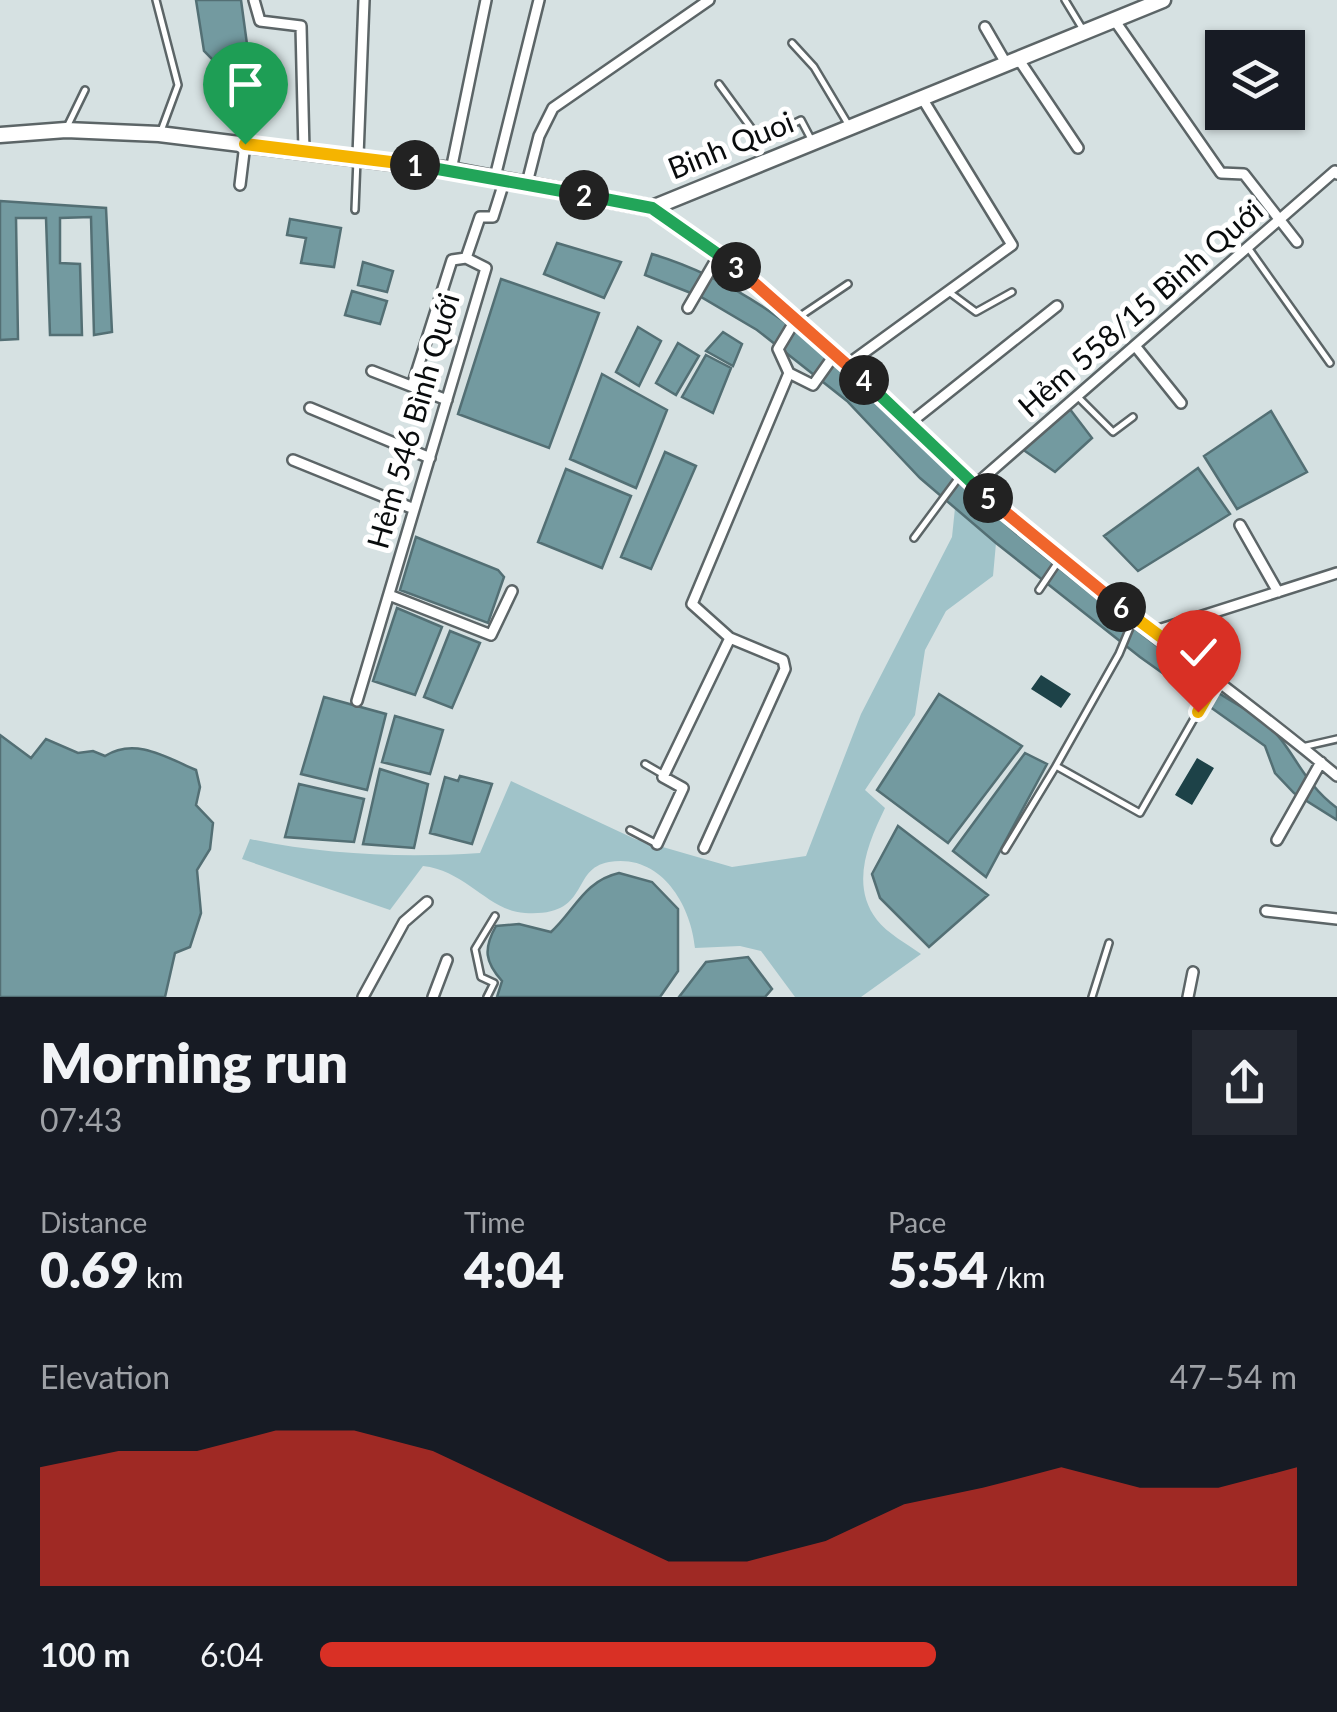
<!DOCTYPE html>
<meta charset="utf-8">
<style>
:root{--surface:#171b24;--page:#242831;--text:#f1f3f6;--muted:#9ea1a6;--accent:#d93025}
body{margin:0;font-family:Lato,sans-serif;background:var(--page);color:var(--text);height:100vh;display:flex;flex-direction:column;font-size:38px;white-space:nowrap}
*{box-sizing:border-box;margin:0}
p{font-size:32px;color:var(--muted)}
.icon{flex:none;width:55px;height:55px;fill:none;stroke:currentColor;stroke-width:2;stroke-linecap:round;stroke-linejoin:round}
.map{position:relative;height:997px;overflow:hidden}
.side{display:flex;flex-direction:column;background:var(--surface);flex:1}
.side>*{flex:none}
.tools{position:absolute;left:1205px;top:30px;display:grid;gap:20px}
.tools a{display:grid;place-items:center;width:100px;height:100px;border-radius:0px;background:var(--surface);box-shadow:0 2px 8px #0004;font-size:50px}
.pin{position:absolute;display:grid;place-items:center;width:85px;height:85px;color:#fff;margin:-102px -42px;border-radius:50% 50% 50% 0;rotate:-45deg;box-shadow:0 0 10px #0007}
.pin .icon{rotate:45deg}
.km{position:absolute;width:50px;height:50px;margin:-25px;border-radius:50%;background:#222;color:#fff;font-size:28px;line-height:50px;text-align:center}
.round{display:grid;place-items:center;flex:none;width:105px;height:105px;border-radius:0px;background:var(--page)}
.overview{display:flex;align-items:center;justify-content:space-between;height:170px;padding:0 40px}
h1{font-size:55px;font-weight:800;line-height:75px}
.stats{display:grid;grid-template-columns:repeat(3,1fr);gap:15px;height:170px;padding:10px 40px}
.stats div{display:grid;align-content:center}
.stats b{font-size:50px;font-weight:800}
.stats small{font-size:28px;font-weight:400}
.stats p{font-size:28px}
.chart{height:280px;padding:20px 40px}
.chart p{display:flex;justify-content:space-between}
.chart svg{width:100%;height:180px;margin-top:10px;fill:var(--accent);opacity:.7}
ul{padding:0 40px;list-style:none;font-size:32px}
li{display:grid;grid-template-columns:160px 120px 1fr;align-items:center;height:75px}
li i{height:25px;border-radius:12px;background:var(--accent)}
.map>svg:first-child{display:block}
</style>
<div class="map">
<svg width="1337" height="997" viewBox="0 0 1337 997">
<rect width="100%" height="100%" fill="#d6e1e2"/>
<path fill="#a0c3c9" d="M955,508L996,543L993,576L946,611L925,650L915,715L865,790L885,808C868,843 850,885 877,920C887,933 907,944 921,954L861,997H795L761,951L740,946L695,948C691,905 661,853 609,862C569,869 592,917 525,913C488,911 467,871 423,866L390,910L242,859L250,839C323,855 406,858 480,853L511,781L635,839L732,867L806,856L861,714L952,537Z"/>
<path fill="#739aa0" stroke="#536f74" stroke-width="2.5" d="M196,0H241L255,103L204,51Z
M0,201L106,208L112,332L94,335L91,217L60,218V263L80,264L82,335H50L46,218H16L18,339L0,340Z
M290,219L341,228L334,267L301,263L306,238L287,235Z
M557,243L621,262L604,298L544,274Z
M652,254C804,299 899,434 1016,533C1080,586 1146,638 1213,689C1229,701 1248,709 1264,722C1293,745 1300,781 1337,808V820L1294,793L1275,773L1265,746L1140,657L996,543L920,478L847,401L757,330L701,297L645,275Z
M363,262L393,271L387,292L358,285Z
M501,279L599,313L549,448L458,414Z
M352,291L387,301L380,324L345,315Z
M638,327L661,341L639,386L616,372Z
M723,332L742,344L733,366L706,351Z
M678,343L699,356L676,395L656,383Z
M706,355L731,368L713,413L682,397Z
M602,374L667,410L636,488L570,459Z
M1069,408L1092,438L1055,472L1022,449Z
M1271,411L1307,472L1237,509L1204,456Z
M665,452L696,466L651,569L621,557Z
M1198,468L1230,514L1138,571L1104,536Z
M566,469L631,496L602,568L538,542Z
M416,537L498,570L504,577L488,623L400,590Z
M397,608L442,627L415,695L373,681Z
M450,631L480,643L452,708L424,697Z
M939,694L1022,746L948,843L877,790Z
M324,697L386,714L367,790L301,774Z
M395,716L443,730L430,774L382,762Z
M0,735L31,758L46,739L78,753L93,751L105,756C135,737 166,757 196,770L200,787L196,805L213,823L210,849L197,870L201,913L190,947L175,953L165,997H0Z
M1025,753L1047,764L986,877L953,851Z
M380,769L428,784L414,848L363,844Z
M460,776L492,784L472,844L430,833L445,777L458,781Z
M299,784L364,799L354,842L285,837Z
M898,826L988,895L929,947L880,898L872,874Z
M619,873L652,882L678,909V971L660,997H497L502,981C485,962 483,949 496,926L519,924L551,932C575,910 584,881 619,873Z
M748,957L772,989L765,997H679L706,962Z"/>
<path fill="#1d4248" d="M1041,675L1071,694L1061,708L1031,689Z
M1197,758L1214,768L1192,805L1175,795Z"/>
<g fill="none" stroke-linecap="round" stroke-linejoin="round">
<g stroke="#5c6567" stroke-width="10">
<path id="lane" d="M156,0L178,85L161,131
M1065,0L1082,28
M792,43L814,67L848,124
M719,84L760,140L801,120L811,139
M67,127L85,90
M355,210L357,159
M1249,249L1330,363
M949,292L976,312L1012,292
M796,319L848,284
M1078,397L1113,432L1133,417
M914,538L960,476
M1039,590L1060,559
M1302,747L1337,739
M645,764L664,775
M1056,766L1119,654L1134,618
M630,830L657,844
M1005,850L1056,766L1140,813L1215,682
M487,997L494,983L481,977L475,949L495,916
M1092,997L1109,943"/>
</g>
<g stroke="#5c6567" stroke-width="14">
<path id="street" d="M254,0L260,21L301,26L304,151
M1115,21L1221,173L1244,174L1297,242
M985,27L1007,65
M1019,60L1078,148
M358,156L364,0
M451,170L486,0
M495,177L539,0
M527,183L539,136L553,108L709,0
M240,185L245,144
M652,208C796,303 906,433 1037,542C1135,622 1240,694 1337,776
M688,308L720,253
M1136,347L1181,403
M847,365L1012,245L922,98
M372,371L447,400
M789,373L778,349L796,319
M412,386L452,260L466,258
M310,408L430,458
M910,423L1057,306
M293,460L414,509
M974,486L1335,171L1337,174
M1240,525L1278,592
M389,595L491,635L512,591
M1152,632L1337,573
M357,701L486,268L466,258L480,217H493L505,179
M1277,840L1321,762
M657,844L683,788L663,777L730,638
M704,848L785,669L783,660L730,638L692,604L789,373L813,385L835,354
M1266,911L1337,919
M363,997L404,922L427,902
M433,997L447,960
M1188,997L1193,972"/>
</g>
<g stroke="#5c6567" stroke-width="19">
<path id="secondary" d="M0,135L66,130L159,134L451,170L652,208L1163,0"/>
</g>
<use href="#lane" stroke="#fff" stroke-width="5"/>
<use href="#street" stroke="#fff" stroke-width="9"/>
<use href="#secondary" stroke="#fff" stroke-width="14"/>
</g>
<g fill="none" stroke-linecap="round" stroke-linejoin="round">
<g stroke="#fff" stroke-width="20">
<path id="split-1" d="M245,144L415,165"/>
</g>
<g stroke="#fff" stroke-width="20">
<path id="split-2" d="M415,165L584,195"/>
</g>
<g stroke="#fff" stroke-width="20">
<path id="split-3" d="M584,195L652,208L736,267"/>
</g>
<g stroke="#fff" stroke-width="20">
<path id="split-4" d="M736,267L864,380"/>
</g>
<g stroke="#fff" stroke-width="20">
<path id="split-5" d="M864,380L988,498"/>
</g>
<g stroke="#fff" stroke-width="20">
<path id="split-6" d="M988,498L1121,607"/>
</g>
<g stroke="#fff" stroke-width="20">
<path id="split-7" d="M1121,607L1217,679L1198,712"/>
</g>
<use href="#split-1" stroke="#f5b400" stroke-width="12"/>
<use href="#split-2" stroke="#22a559" stroke-width="12"/>
<use href="#split-3" stroke="#22a559" stroke-width="12"/>
<use href="#split-4" stroke="#f0652b" stroke-width="12"/>
<use href="#split-5" stroke="#22a559" stroke-width="12"/>
<use href="#split-6" stroke="#f0652b" stroke-width="12"/>
<use href="#split-7" stroke="#f5b400" stroke-width="12"/>
</g>
<g text-anchor="middle" stroke-width="10" stroke-linejoin="round" paint-order="stroke">
<g font-size="30" fill="#090c0d" stroke="#fff">
<text transform="translate(731 146) rotate(-22)" y="10">Binh Quoi</text>
<text transform="translate(1141 309) rotate(-41)" y="10">Hẻm 558/15 Bình Quới</text>
<text transform="translate(414 421) rotate(-74)" y="10">Hẻm 546 Bình Quới</text>
</g>
</g>
</svg>
<div class="tools">
<a><svg class="icon" aria-label="layers" viewBox="0 0 24 24"><path d="M12 4l9 5-9 5-9-5zM3 14l9 5 9-5"/></svg></a>
</div>
<div class="pin" style="left:245px;top:144px;background:#1e9e55"><svg class="icon" aria-label="arrive" viewBox="0 0 24 24"><path d="M6 21V4h12l-3 4 3 4H6"/></svg></div>
<div class="pin" style="left:1198px;top:712px;background:#d93025"><svg class="icon" aria-label="check" viewBox="0 0 24 24"><path d="M5 12l5 5 9-10"/></svg></div>
<b class="km" style="left:415px;top:165px">1</b>
<b class="km" style="left:584px;top:195px">2</b>
<b class="km" style="left:736px;top:267px">3</b>
<b class="km" style="left:864px;top:380px">4</b>
<b class="km" style="left:988px;top:498px">5</b>
<b class="km" style="left:1121px;top:607px">6</b>
</div>
<section class="side">
<div class="overview"><div><h1>Morning run</h1><p>07:43</p></div><a class="round"><svg class="icon" aria-label="share" viewBox="0 0 24 24"><path d="M12 15V3M7 8l5-5 5 5M5 13v7h14v-7"/></svg></a></div>
<div class="stats">
<div><p>Distance</p><b>0.69<small> km</small></b></div>
<div><p>Time</p><b>4:04</b></div>
<div><p>Pace</p><b>5:54<small> /km</small></b></div>
</div>
<div class="chart"><p><span>Elevation</span>47–54 m</p>
<svg viewBox="0 0 160 44" preserveAspectRatio="none"><path d="M0 44V15L10 11L20 11L30 6L40 6L50 11L60 20L70 29L80 38L90 38L100 33L110 24L120 20L130 15L140 20L150 20L160 15V44z"/></svg>
</div>
<ul>
<li><b>100 m</b>6:04<i style="width:63%"></i></li>
</ul>
</section>
